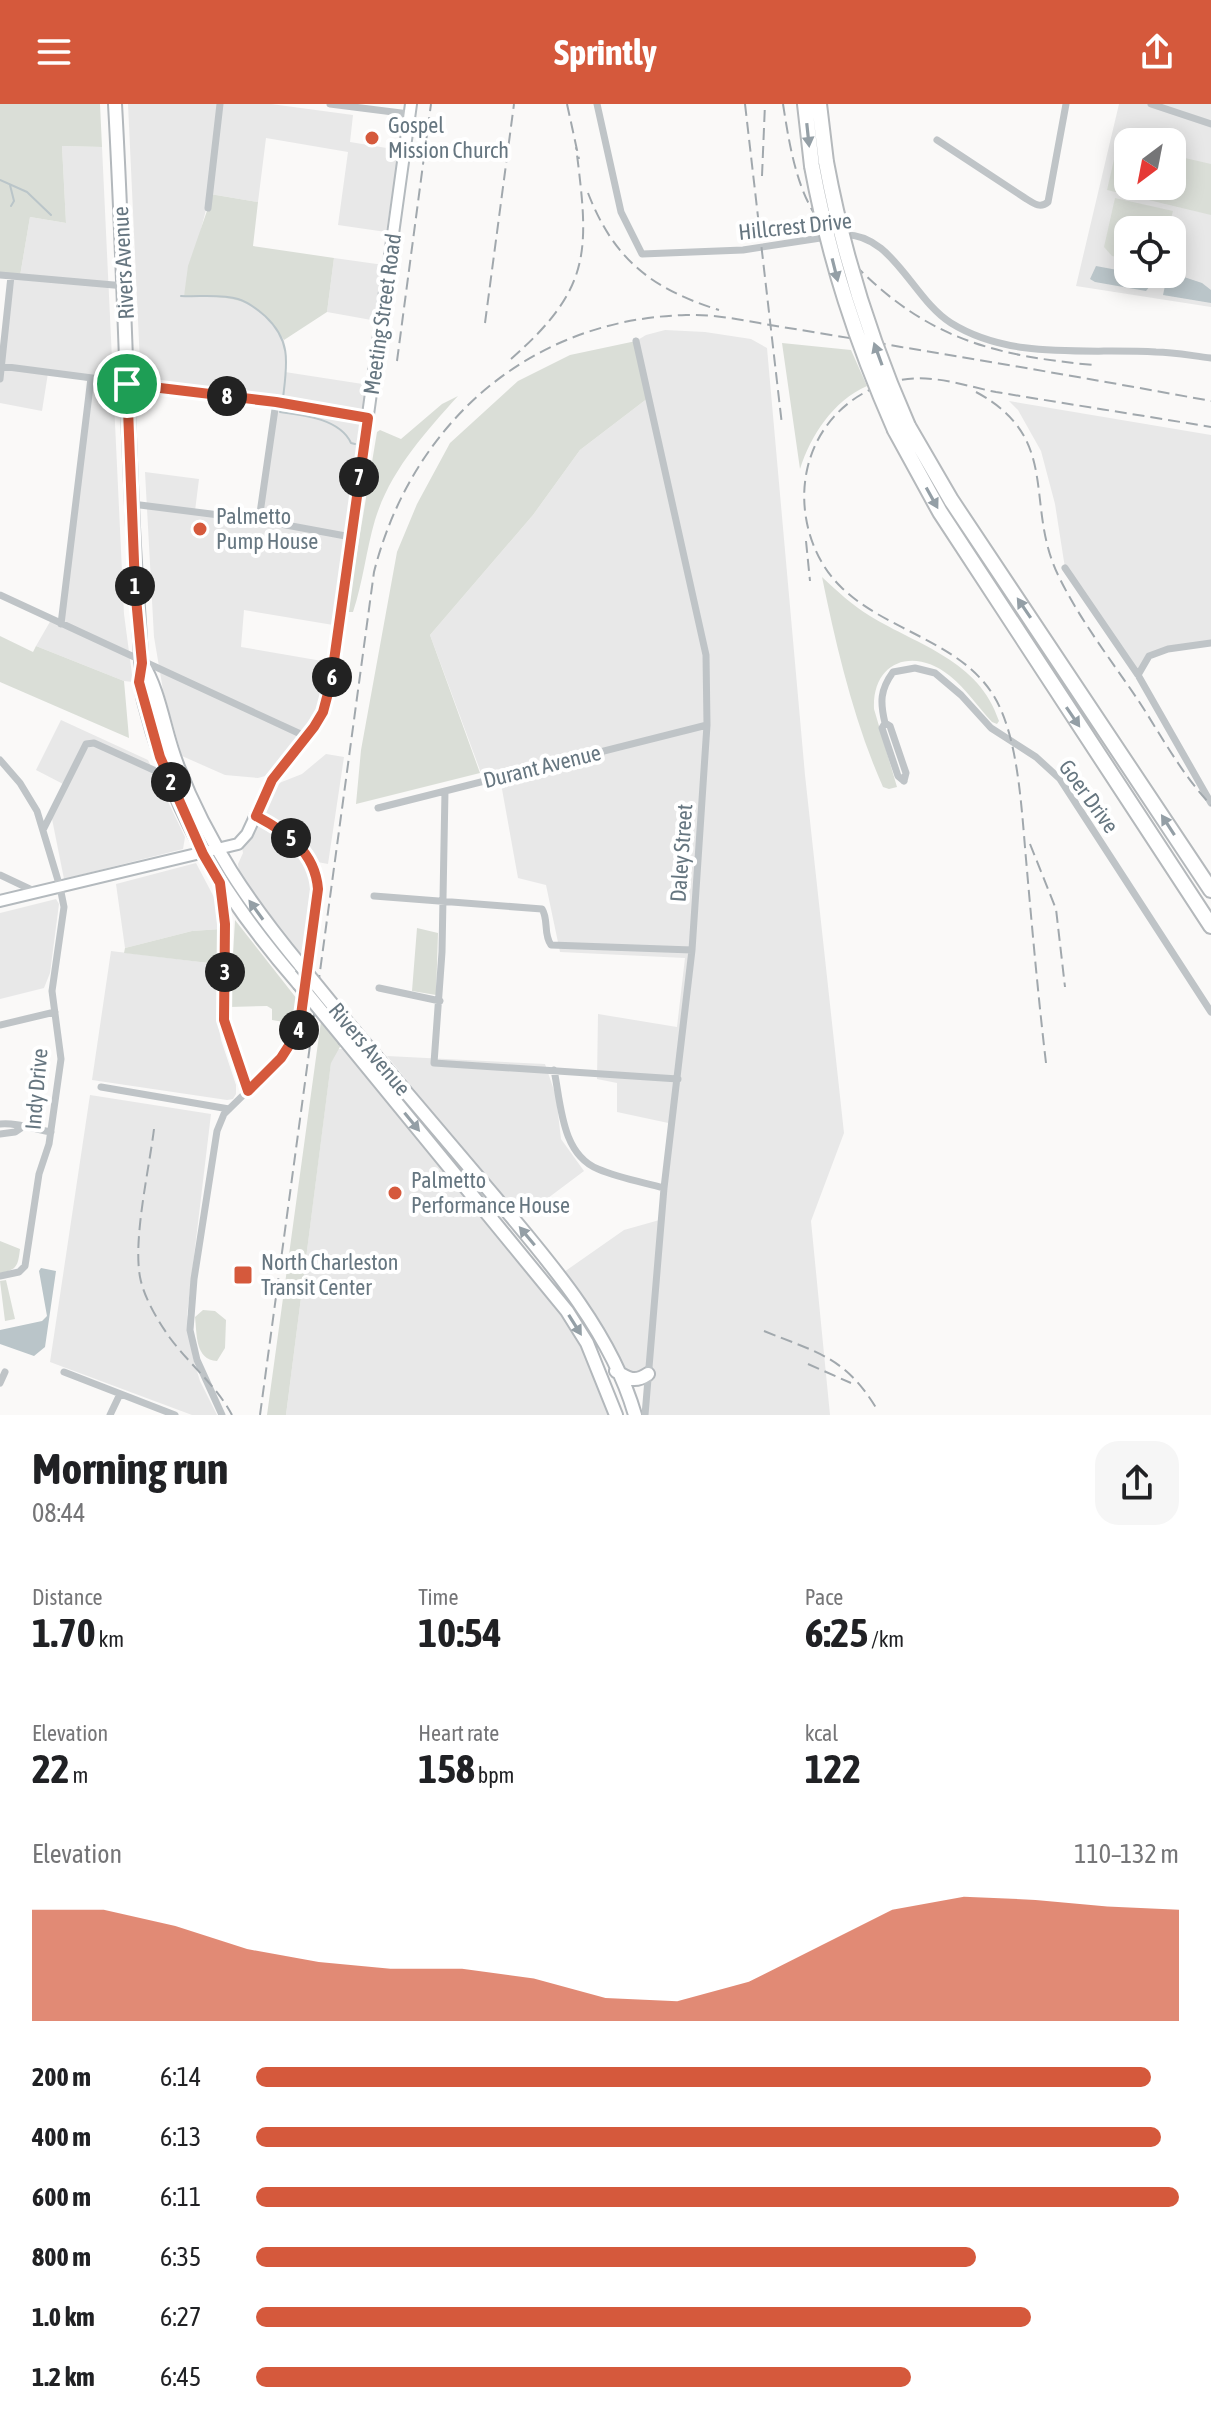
<!DOCTYPE html>
<meta charset="utf-8">
<style>
:root{--surface:#fff;--page:#f6f6f6;--text:#202124;--muted:#757577;--accent:#d5593c}
body{margin:0;font-family:"Asap Condensed",sans-serif;background:var(--page);color:var(--text);height:100vh;display:flex;flex-direction:column;font-size:30px;white-space:nowrap}
*{box-sizing:border-box;margin:0}
p{font-size:26px;color:var(--muted)}
.icon{flex:none;width:44px;height:44px;fill:none;stroke:currentColor;stroke-width:2;stroke-linecap:round;stroke-linejoin:round}
.map{position:relative;height:1311px;overflow:hidden}
.sheet{display:flex;flex-direction:column;background:var(--surface);flex:1}
.sheet>*{flex:none}
.needle{width:52px;rotate:212deg}
.tools{position:absolute;left:1114px;top:24px;display:grid;gap:16px}
.tools a{display:grid;place-items:center;width:72px;height:72px;border-radius:16px;background:var(--surface);box-shadow:0 4px 20px #0003;font-size:40px}
.pin{position:absolute;display:grid;place-items:center;width:68px;height:68px;color:#fff;margin:-34px;border:4px solid #fff;border-radius:50%;box-shadow:0 2px 8px #0007}
.km{position:absolute;width:40px;height:40px;margin:-20px;border-radius:50%;background:#222;color:#fff;font-size:22px;line-height:40px;text-align:center}
.round{display:grid;place-items:center;flex:none;width:84px;height:84px;border-radius:24px;background:var(--page)}
.headline{display:flex;align-items:center;justify-content:space-between;height:136px;padding:0 32px}
h1{font-size:44px;font-weight:700;line-height:60px}
.figures{display:grid;grid-template-columns:repeat(3,1fr);gap:12px;height:136px;padding:8px 32px}
.figures div{display:grid;align-content:center}
.figures b{font-size:40px;font-weight:700}
.figures small{font-size:22px;font-weight:400}
.figures p{font-size:22px}
.chart{height:224px;padding:16px 32px}
.chart p{display:flex;justify-content:space-between}
.chart svg{width:100%;height:144px;margin-top:8px;fill:var(--accent);opacity:.7}
ul{padding:0 32px;list-style:none;font-size:26px}
li{display:grid;grid-template-columns:128px 96px 1fr;align-items:center;height:60px}
li i{height:20px;border-radius:10px;background:var(--accent)}
header{display:flex;justify-content:space-between;align-items:center;height:104px;padding:0 32px;background:var(--accent);color:#fff;font-size:36px;font-weight:700}
.map>svg:first-child{display:block}
</style>
<header><svg class="icon" aria-label="menu" viewBox="0 0 24 24"><path d="M4 6h16M4 12h16M4 18h16"/></svg>Sprintly<svg class="icon" aria-label="share" viewBox="0 0 24 24"><path d="M12 15V3M7 8l5-5 5 5M5 13v7h14v-7"/></svg></header>
<div class="map">
<svg width="1211" height="1311" viewBox="0 0 1211 1311">
<rect width="100%" height="100%" fill="#faf9f8"/>
<path fill="#e8e8e8" fill-rule="evenodd" d="M128,0H271L353,11L350,38L399,46L386,128L338,121L348,48L266,34L258,98L210,90L184,192L237,194L255,204L277,225L284,236L286,249L285,268L369,281L333,521L244,506L241,543L328,558L320,597L313,615L269,671L258,674L225,671L182,652L163,586L154,533L145,368L199,375L195,407L259,415L276,299L141,281Z
M1119,0H1211V203L1076,182ZM1128,38H1172V82H1128ZM1128,126H1172V170H1128Z
M62,42L102,43L124,510L133,578L124,577L36,542L51,516L60,520L91,275L48,269L42,307L0,299V275L11,172H20L30,113L66,119Z
M334,154L384,161L377,217L327,208Z
M665,226L705,228L751,235L767,244L805,671L844,1029L811,1117L830,1311H645L649,1263L635,1271L623,1265L590,1204L564,1168L624,1126L663,1115L673,1020L617,1008V979L597,975L598,910L677,923L685,854L560,848L546,781L518,774L500,674L484,677L430,531L533,411L580,346L648,294L636,237L646,231Z
M1009,297L1211,331V539L1149,552L1138,571L1065,464L1055,400L1041,347L1018,306Z
M61,616L148,656L185,733L183,745L64,775L51,710L65,681L36,666Z
M326,650L344,653L328,760L312,757L317,772L309,860L249,783L239,768L238,760L243,749L241,738L269,683L302,670Z
M196,759L216,797L221,825L192,827L125,844L116,780Z
M56,795L59,800L50,869L44,884L0,895V809Z
M111,847L217,860V914L221,936L236,981V990L233,995L227,996L92,976Z
M337,945H343L560,1207L589,1258L609,1311H286L331,958Z
M387,952L545,960L556,992L561,1035L584,1067L520,1115Z
M90,991L211,1010L187,1211L193,1254L200,1277L217,1311H192L50,1258Z"/>
<path fill="#daded7" d="M0,0H100L102,43L62,42L66,119L30,113L20,172L0,171Z
M1118,38L1128,40V82H1172V51L1211,60V111L1107,86Z
M210,90L258,98L253,142L334,154L327,208L284,236C254,190 233,194 184,192L188,162L208,104Z
M1115,94L1173,107L1168,126H1128V155L1112,152L1104,143Z
M636,237L648,294L580,346L533,411L430,531L480,669L356,700L361,646L397,448L417,400L450,339L518,277L570,251Z
M782,239L851,246L867,282C833,297 811,331 800,365Z
M458,292C424,330 390,367 375,416C366,447 363,478 353,508H347L377,328L380,326L401,335L442,300Z
M822,473C837,487 852,501 870,512C919,542 979,556 999,617L997,620L992,618C978,603 966,585 950,572C915,543 872,556 874,605L897,683L889,685L883,683C854,618 836,542 822,473Z
M0,532L33,548L36,542L124,577L129,634L0,578Z
M235,816L297,895L296,920L272,916V905L267,902L230,903Z
M417,824L438,829L436,891L412,887Z
M221,825L217,860L124,849L125,844L192,827Z
M321,917L341,941L331,959L286,1311H267Z
M0,1137L20,1145C18,1162 17,1166 0,1169Z
M6,1176L15,1215L5,1217L0,1177Z
M203,1206L215,1207L226,1216L225,1244L217,1257C195,1256 197,1230 195,1213Z"/>
<path fill="#bac5c9" d="M1096,162L1128,168V170L1149,171L1150,182L1146,187L1095,178L1090,175Z
M1172,169L1202,179L1211,186V199L1163,191L1166,177Z
M41,1164L56,1167L45,1243L34,1252L0,1240V1226L42,1217L47,1212L39,1167Z"/>
<g fill="none" stroke-linecap="round" stroke-linejoin="round">
<path stroke="#bac5c9" stroke-width="2" d="M0,76L27,88L51,111
M10,81L14,97L11,102
M181,192C199,193 222,190 238,195C248,198 257,205 265,212C292,237 287,260 283,294
M281,305L280,308C304,311 340,315 351,339L355,340"/>
<g stroke="#b4babe" stroke-width="14">
<path id="secondary" d="M0,797L238,740L247,730L272,676L314,623L323,608L331,578L411,0"/>
</g>
<g stroke="#b3b8bc" stroke-width="16">
<path id="primary" d="M115,0C123,141 126,282 133,423C135,467 139,511 141,555C142,570 140,582 144,597C172,709 224,794 299,880
M142,559C161,590 164,629 178,663C208,740 249,799 301,862
M349,921C394,974 438,1026 483,1079C540,1147 610,1223 635,1311
M345,936L567,1207L587,1239L616,1311
M616,1267C628,1275 635,1279 648,1270"/>
</g>
<g stroke="#b5b9bc" stroke-width="18">
<path id="highway" d="M805,0L812,62
M819,0L826,58
M908,322L951,396L1211,786
M895,326L940,408L1211,822"/>
</g>
<path stroke="#bfc4c7" stroke-width="7" d="M330,0L409,10
M597,0L621,108L642,150L743,146L827,133
M1151,0L1211,20
M937,36L1025,94C1033,99 1040,105 1048,98L1066,0
M208,104L220,0
M840,131C892,126 912,195 951,219C1012,257 1088,244 1156,248C1174,248 1193,252 1211,254
M0,171L125,182
M636,237L706,551L707,621L692,846L664,1084L645,1311
M0,262L276,298L368,314
M0,275L11,172
M132,400L259,416L351,433
M259,416L276,298
M1065,464L1138,571L1211,699
M0,491L307,633
M61,520L91,274
M1138,571L1149,552L1168,545L1211,539
M885,619L890,622L906,669L904,677
M0,656L20,679L37,707L60,783L64,803L52,887L61,955L49,1040L39,1070L25,1162L19,1168L0,1172
M904,677L898,672L882,624L885,619C880,598 880,586 893,568L915,564L935,569L961,591L991,624L1036,653L1060,675L1211,908
M445,687L442,848L434,959L678,975
M378,704L707,621
M43,726L86,640L94,639L169,673
M0,771L34,787
M220,781L225,820L224,916L248,987
M374,792L542,805C549,816 543,830 551,841L692,846
M379,884L440,897
M0,921L55,908
M554,966C561,999 561,1050 598,1065C619,1074 642,1078 664,1084
M101,983L229,1005
M0,1020C15,1018 34,1025 51,1028
M0,1030L15,1028L21,1024
M64,1268L175,1311
M0,1279L5,1268
M110,1311L120,1290
M222,1311L197,1256L190,1226L194,1175L217,1027L224,1010L281,954L299,926L318,785C315,747 286,729 256,712"/>
<use href="#secondary" stroke="#fff" stroke-width="10"/>
<use href="#primary" stroke="#fff" stroke-width="12"/>
<use href="#highway" stroke="#fff" stroke-width="14"/>
<path stroke="#a1a8ad" stroke-width="2" stroke-dasharray="12 6" stroke-linecap="butt" d="M567,0L579,55
M745,0L782,321
M783,0C788,32 794,71 809,100C822,127 840,147 861,167C931,236 998,252 1093,261
M762,72L765,0
M588,89C614,156 652,185 719,206
M485,219L514,0
M511,255C593,183 589,146 576,43
M397,257L431,0
M976,288C1063,335 1023,400 1059,473C1080,516 1111,556 1138,596C1161,631 1182,671 1211,701
M806,437L810,477
M1030,740L1056,805L1065,883
M1046,959C1038,891 1032,823 1026,755C1022,710 1019,647 1001,606C972,538 890,531 841,483C811,454 798,407 807,366C817,319 854,284 901,276C934,270 965,282 996,288C1068,300 1139,311 1211,323
M154,1025C149,1066 133,1134 140,1173C144,1194 158,1217 170,1234C190,1261 216,1281 232,1311
M764,1227C818,1249 846,1253 878,1307
M808,1260L851,1279
M260,1311L374,468C412,319 530,215 686,211C714,210 742,216 770,221C813,228 857,235 901,243C1004,260 1108,278 1211,297"/>
<g stroke="#b3b8bc" stroke-width="16" stroke-linecap="butt">
<path id="primary-bridge" d="M301,862L349,921
M299,880L345,936"/>
</g>
<g stroke="#b5b9bc" stroke-width="18" stroke-linecap="butt">
<path id="highway-bridge" d="M826,58C843,150 870,236 908,322
M812,62C830,158 856,237 895,326"/>
</g>
<use href="#primary-bridge" stroke="#fff" stroke-width="12"/>
<use href="#highway-bridge" stroke="#fff" stroke-width="14"/>
</g>
<defs><path id="oneway-solid" d="M-6-.8H1V-3.2L6.5 0L1 3.2V.8H-6Z" transform="scale(2)"/></defs>
<g fill="#949fa6">
<use href="#oneway-solid" transform="translate(808 31) rotate(84)"/>
<use href="#oneway-solid" transform="translate(835 166) rotate(76)"/>
<use href="#oneway-solid" transform="translate(878 250) rotate(-110)"/>
<use href="#oneway-solid" transform="translate(932 394) rotate(61)"/>
<use href="#oneway-solid" transform="translate(1024 504) rotate(-124)"/>
<use href="#oneway-solid" transform="translate(1073 613) rotate(56)"/>
<use href="#oneway-solid" transform="translate(1168 721) rotate(-123)"/>
<use href="#oneway-solid" transform="translate(256 806) rotate(-126)"/>
<use href="#oneway-solid" transform="translate(412 1018) rotate(51)"/>
<use href="#oneway-solid" transform="translate(527 1132) rotate(-130)"/>
<use href="#oneway-solid" transform="translate(575 1221) rotate(58)"/>
</g>
<g fill="none" stroke-linecap="round" stroke-linejoin="round">
<g stroke="#fff" stroke-width="16">
<path id="route" d="M127,280L276,298L368,314L331,578L323,608L314,623L272,676L256,712C286,728 315,747 318,785L299,926L281,954L248,987L224,916L225,820L220,779L203,750L160,653L139,578L142,559L135,483Z"/>
</g>
<use href="#route" stroke="#d5593c" stroke-width="10"/>
</g>
<g fill="#d5593c" stroke="#fff" stroke-width="3">
<circle cx="372" cy="34" r="8"/>
<circle cx="200" cy="425" r="8"/>
<circle cx="395" cy="1089" r="8"/>
<rect x="233" y="1161" width="20" height="20" rx="4"/>
</g>
<g text-anchor="middle" stroke-width="8" stroke-linejoin="round" paint-order="stroke">
<g font-size="22" fill="#667680" stroke="#fff" text-anchor="start">
<text x="388" y="29">Gospel<tspan x="388" dy="25">Mission Church</tspan></text>
<text x="216" y="420">Palmetto<tspan x="216" dy="25">Pump House</tspan></text>
<text x="411" y="1084">Palmetto<tspan x="411" dy="25">Performance House</tspan></text>
<text x="261" y="1166">North Charleston<tspan x="261" dy="25">Transit Center</tspan></text>
</g>
<g font-size="22" fill="#667680" stroke="#fff">
<text transform="translate(795 122) rotate(-6)" y="8">Hillcrest Drive</text>
<text transform="translate(123 159) rotate(-93)" y="8">Rivers Avenue</text>
<text transform="translate(382 210) rotate(-82)" y="8">Meeting Street Road</text>
<text transform="translate(542 662) rotate(-14)" y="8">Durant Avenue</text>
<text transform="translate(1089 692) rotate(54)" y="8">Goer Drive</text>
<text transform="translate(681 749) rotate(-86)" y="8">Daley Street</text>
<text transform="translate(370 945) rotate(50)" y="8">Rivers Avenue</text>
<text transform="translate(36 985) rotate(-85)" y="8">Indy Drive</text>
</g>
</g>
</svg>
<div class="tools">
<a><svg class="needle" viewBox="-14 -14 28 28"><path d="M0-13l5 13h-10z" fill="#e53935"/><path d="M0 13l5-13h-10z" fill="#757577"/></svg></a>
<a><svg class="icon" aria-label="locate" viewBox="0 0 24 24"><circle cx="12" cy="12" r="6"/><path d="M12 2v4M12 18v4M2 12h4M18 12h4"/></svg></a>
</div>
<div class="pin" style="left:127px;top:280px;background:#1e9e55"><svg class="icon" aria-label="arrive" viewBox="0 0 24 24"><path d="M6 21V4h12l-3 4 3 4H6"/></svg></div>
<b class="km" style="left:135px;top:482px">1</b>
<b class="km" style="left:171px;top:678px">2</b>
<b class="km" style="left:225px;top:868px">3</b>
<b class="km" style="left:299px;top:926px">4</b>
<b class="km" style="left:291px;top:734px">5</b>
<b class="km" style="left:332px;top:573px">6</b>
<b class="km" style="left:359px;top:373px">7</b>
<b class="km" style="left:227px;top:292px">8</b>
</div>
<section class="sheet">
<div class="headline"><div><h1>Morning run</h1><p>08:44</p></div><a class="round"><svg class="icon" aria-label="share" viewBox="0 0 24 24"><path d="M12 15V3M7 8l5-5 5 5M5 13v7h14v-7"/></svg></a></div>
<div class="figures">
<div><p>Distance</p><b>1.70<small> km</small></b></div>
<div><p>Time</p><b>10:54</b></div>
<div><p>Pace</p><b>6:25<small> /km</small></b></div>
</div>
<div class="figures">
<div><p>Elevation</p><b>22<small> m</small></b></div>
<div><p>Heart rate</p><b>158<small> bpm</small></b></div>
<div><p>kcal</p><b>122</b></div>
</div>
<div class="chart"><p><span>Elevation</span>110–132 m</p>
<svg viewBox="0 0 160 44" preserveAspectRatio="none"><path d="M0 44V10L10 10L20 15L30 22L40 26L50 28L60 28L70 31L80 37L90 38L100 32L110 21L120 10L130 6L140 7L150 9L160 10V44z"/></svg>
</div>
<ul>
<li><b>200 m</b>6:14<i style="width:97%"></i></li>
<li><b>400 m</b>6:13<i style="width:98%"></i></li>
<li><b>600 m</b>6:11<i style="width:100%"></i></li>
<li><b>800 m</b>6:35<i style="width:78%"></i></li>
<li><b>1.0 km</b>6:27<i style="width:84%"></i></li>
<li><b>1.2 km</b>6:45<i style="width:71%"></i></li>
</ul>
</section>
